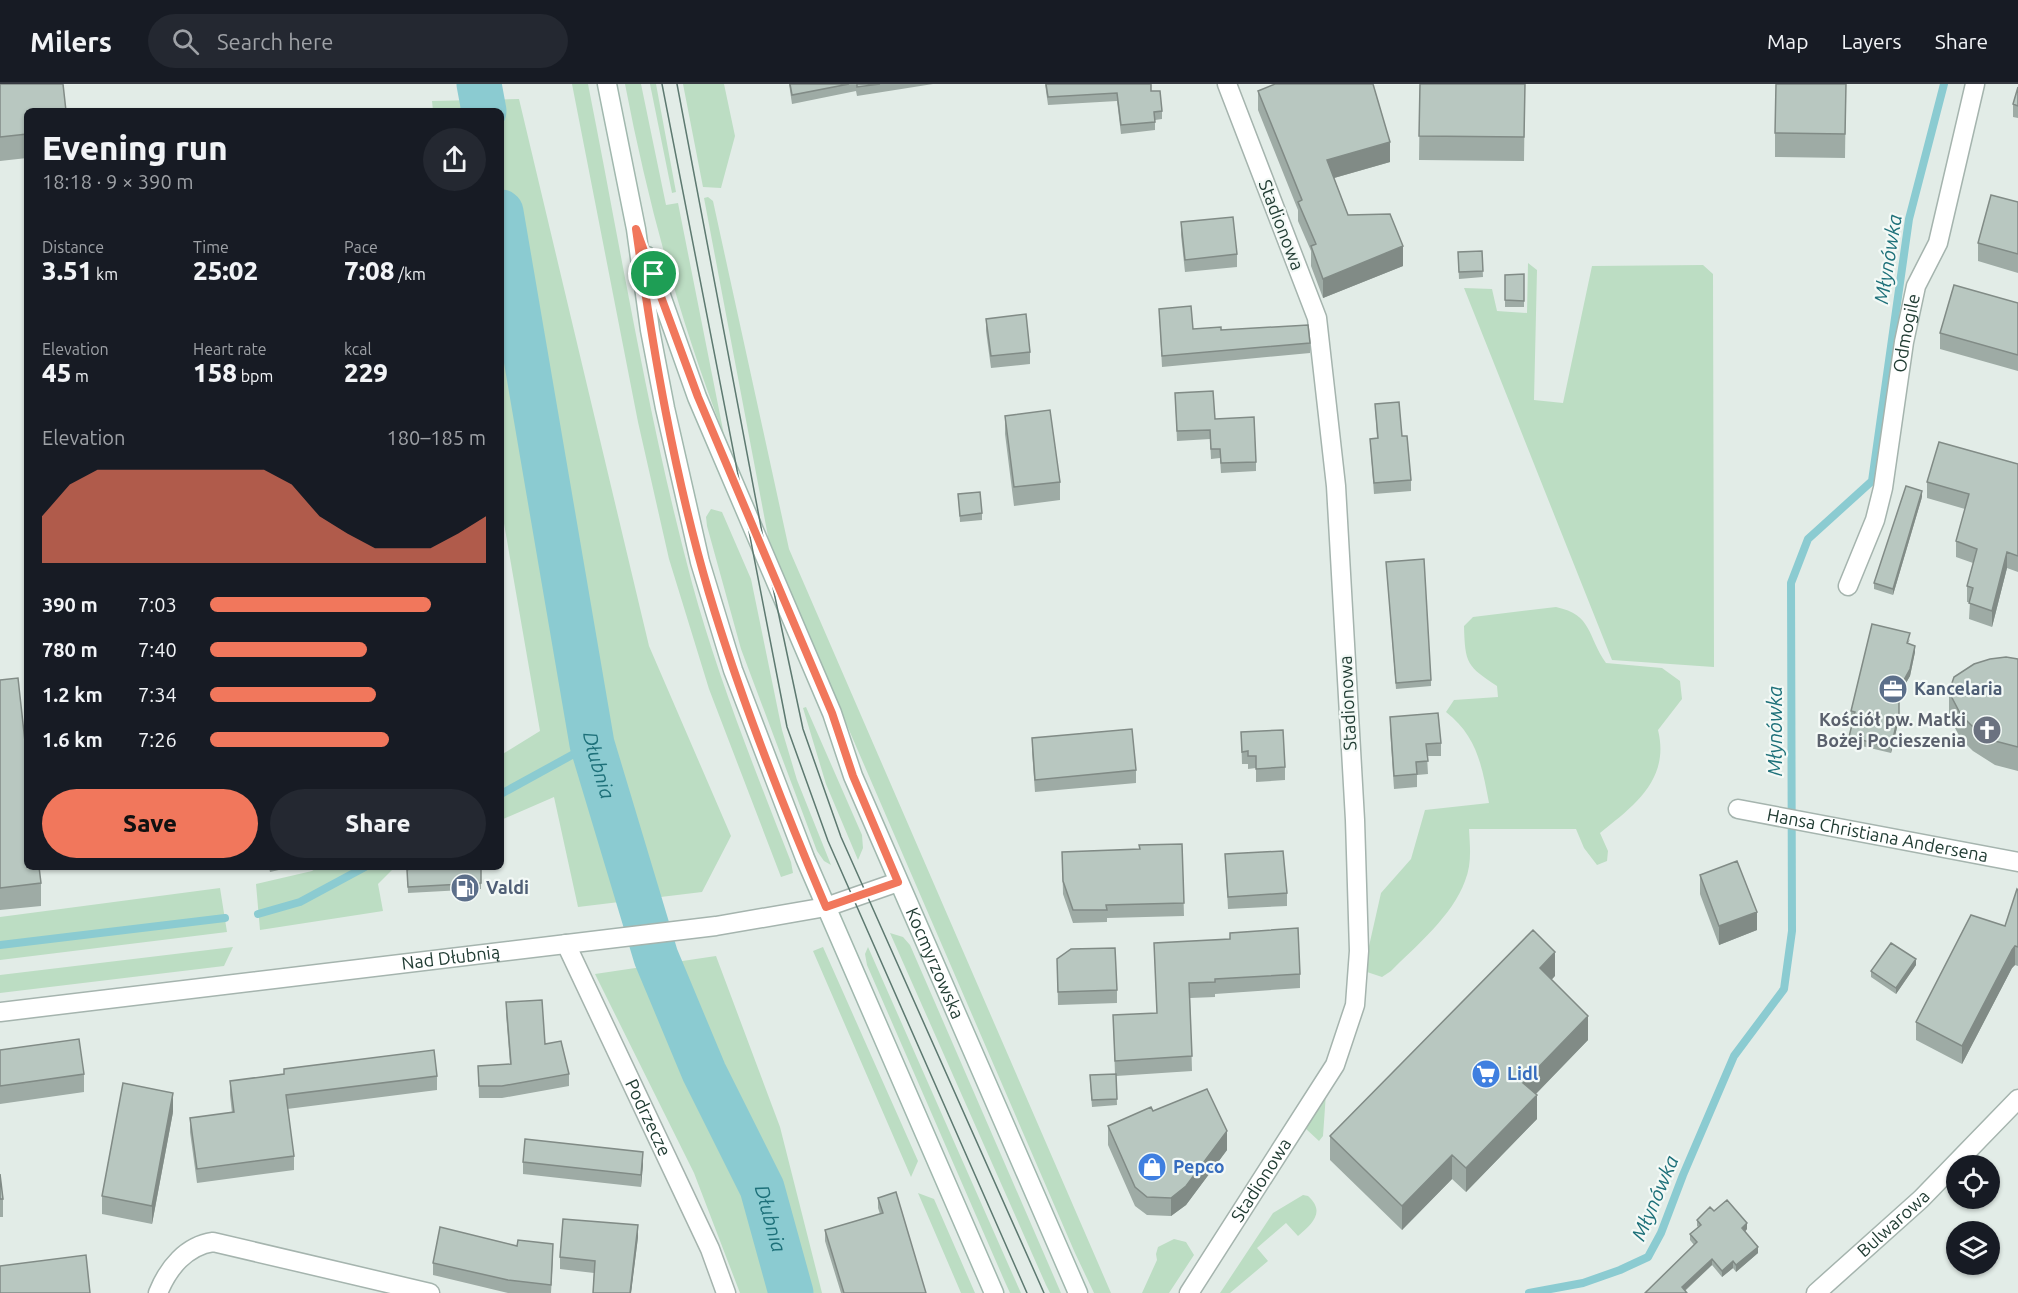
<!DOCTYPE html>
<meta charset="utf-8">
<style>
:root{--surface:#171b24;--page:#242831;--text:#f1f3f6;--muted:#9ea1a6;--line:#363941;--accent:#f1775c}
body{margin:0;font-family:Ubuntu,sans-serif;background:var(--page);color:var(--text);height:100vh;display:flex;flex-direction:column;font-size:22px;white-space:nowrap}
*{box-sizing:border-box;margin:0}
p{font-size:20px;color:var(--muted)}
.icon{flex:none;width:33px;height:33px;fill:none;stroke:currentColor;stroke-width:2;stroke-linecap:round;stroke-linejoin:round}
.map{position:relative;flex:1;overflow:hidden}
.drawer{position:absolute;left:24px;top:24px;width:480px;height:762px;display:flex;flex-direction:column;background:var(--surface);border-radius:9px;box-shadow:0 2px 4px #0004}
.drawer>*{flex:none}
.buttons{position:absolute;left:1946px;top:1071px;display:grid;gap:12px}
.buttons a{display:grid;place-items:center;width:54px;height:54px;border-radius:50%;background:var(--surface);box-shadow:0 2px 4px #0004;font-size:30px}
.pin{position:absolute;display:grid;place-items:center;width:51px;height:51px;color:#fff;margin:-26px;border:3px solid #fff;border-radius:50%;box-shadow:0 2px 6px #0007}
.round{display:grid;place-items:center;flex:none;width:63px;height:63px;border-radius:32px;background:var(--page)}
.head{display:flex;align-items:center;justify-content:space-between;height:102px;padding:0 18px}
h1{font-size:33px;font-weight:800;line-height:45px}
.figures{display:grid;grid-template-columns:repeat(3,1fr);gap:9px;height:102px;padding:6px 18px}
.figures div{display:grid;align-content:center}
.figures b{font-size:26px;font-weight:800}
.figures small{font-size:16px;font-weight:400}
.figures p{font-size:16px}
.chart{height:168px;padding:12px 18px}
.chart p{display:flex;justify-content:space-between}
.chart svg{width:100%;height:108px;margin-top:6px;fill:var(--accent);opacity:.7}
.cta{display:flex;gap:12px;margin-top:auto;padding:12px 18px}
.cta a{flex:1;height:69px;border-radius:36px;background:var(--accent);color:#111;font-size:24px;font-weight:800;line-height:69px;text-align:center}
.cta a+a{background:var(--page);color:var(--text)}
ul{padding:0 18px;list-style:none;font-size:20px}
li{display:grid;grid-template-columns:96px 72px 1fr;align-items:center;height:45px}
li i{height:15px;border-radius:8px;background:var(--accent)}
header{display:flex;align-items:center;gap:36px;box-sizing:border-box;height:84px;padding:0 30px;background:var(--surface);border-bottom:2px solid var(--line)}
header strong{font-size:28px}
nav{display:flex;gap:33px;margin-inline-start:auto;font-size:21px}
.search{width:420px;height:54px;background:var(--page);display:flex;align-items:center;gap:15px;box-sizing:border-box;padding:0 21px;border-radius:33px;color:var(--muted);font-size:22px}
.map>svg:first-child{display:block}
</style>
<header>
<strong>Milers</strong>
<div class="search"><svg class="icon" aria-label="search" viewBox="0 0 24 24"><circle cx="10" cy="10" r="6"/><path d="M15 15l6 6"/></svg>Search here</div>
<nav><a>Map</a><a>Layers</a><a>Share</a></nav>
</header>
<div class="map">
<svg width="2018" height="1209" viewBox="0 0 2018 1209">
<rect width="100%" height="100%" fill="#e2ece7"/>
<path fill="#bcddc3" d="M572,0H588C621,166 648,335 692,499C718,594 755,686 791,778L793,789L781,793L709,605L669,475L638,338Z
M625,0H641L666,121L678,119L724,351C680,237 648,120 625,0Z
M650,0H656L676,108L672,109Z
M683,0H724L735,52L721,104L703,103Z
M519,15L649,562L731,752L702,808L578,823L554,713L501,736V671L540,647L501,422V27H433L432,17Z
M708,113L713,117L789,465L1111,1209H1094L1075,1169L770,463L704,114Z
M1528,179L1537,186L1534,316L1563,319L1592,182L1703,181L1713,190L1714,583L1612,576L1464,204L1492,205L1497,227L1527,229Z
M711,425L722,428L751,495L782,646L797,696L831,781L824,777L817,767L741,565L707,442L706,433Z
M1556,523C1593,531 1587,552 1606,579L1662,584L1680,597L1682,615L1658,646C1670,695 1635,721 1600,749L1608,767L1607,777L1597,781L1584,764L1576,745H1469C1470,763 1472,780 1465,797C1453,831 1416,862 1391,887L1382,893L1367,888V871L1381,809L1411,775L1425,726L1489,719C1482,682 1477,652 1446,628L1454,616L1498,613L1497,602C1467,582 1465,580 1464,542L1473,533Z
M806,623L862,751L863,764L858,776L826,700L803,624Z
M318,783H395L378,800L383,827L260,846L256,800L312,787Z
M220,804L227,848L0,876V833Z
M890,849L903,853L910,861L1061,1209H1050L1046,1201Z
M233,863L224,882L0,909V891Z
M823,863L918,1077L911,1093L813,867Z
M868,863L1012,1189L1021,1209H1010L1005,1198L867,881L865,870Z
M716,872L780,1043L822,1209H740L694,1089L595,890Z
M1326,1009L1323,1052L1319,1057L1305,1044Z
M918,1109L934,1115L975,1209H961Z
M1303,1111L1308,1112C1326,1128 1312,1140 1298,1152L1286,1139L1257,1164L1268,1177L1230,1209H1220L1273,1129Z
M1174,1155L1186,1158L1194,1171L1169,1209H1142L1157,1176L1156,1170L1158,1163Z"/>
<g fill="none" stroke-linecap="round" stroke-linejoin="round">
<path stroke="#8bcbd1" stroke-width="8" d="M501,710L592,660
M258,830L300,818L365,783
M0,861L225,834
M1529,1209L1583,1199L1620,1186L1648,1173L1661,1149L1683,1091L1734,972L1784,905L1792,847L1791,499L1808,455L1872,397L1909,135L1944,0"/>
<g stroke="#8bcbd1" stroke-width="45">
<path d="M479,0L484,27"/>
<path id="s1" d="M501,128L592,660L656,873L704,988L762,1104L791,1209"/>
</g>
<g stroke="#a5b4ae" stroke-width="21">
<g id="minor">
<path id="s2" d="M1848,502L1875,436L1883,404L1904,258L1916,202L1938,159L1975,0"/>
<path id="s3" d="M1738,725L2018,778"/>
<path id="s4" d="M566,860L710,1165L726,1209"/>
<path id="s5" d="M0,928L716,842L826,823L898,798"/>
<path d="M158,1209C168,1184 186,1162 213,1158L430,1209"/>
<path id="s6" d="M1189,1209L1335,981L1355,921L1359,867L1355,736L1336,402L1317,234L1227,0"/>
</g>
</g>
<g stroke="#a5b4ae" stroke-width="21">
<g id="tertiary">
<path id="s7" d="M1816,1209L1921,1115L2018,1015"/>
</g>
</g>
<g stroke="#a1b8ae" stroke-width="21">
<g id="secondary">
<path d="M607,0L636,145L650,246L665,324L700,478L733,586L805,774L994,1209"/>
<path id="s8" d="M647,172L697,313L832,629L853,692L1078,1209"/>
</g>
</g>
<use href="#minor" stroke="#fff" stroke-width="18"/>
<use href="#tertiary" stroke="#fff" stroke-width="18"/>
<use href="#secondary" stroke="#fff" stroke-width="18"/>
<path stroke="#5d7970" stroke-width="1.5" d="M662,0L787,643L828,757L1027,1209
M677,0L768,480L803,645L841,753L1044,1209"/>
</g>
<path fill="#9eaba5" d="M0,0L27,27V74L0,77Z
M789,0H933L857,12L856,7L792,20Z
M1045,0H1151V7L1162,27V35L1155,36V46L1121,50L1117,17L1048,21Z
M1420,0H1525L1524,77L1419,76Z
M1846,0L1845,74L1775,73V49Z
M2018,3V34L2013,33V20Z
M1258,7L1390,78L1334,94L1348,131L1403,182L1323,214L1311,182V167L1298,137V126L1258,26Z
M2018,118V189L1978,177V159Z
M1181,138L1237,170V183L1185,188L1181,151Z
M1482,167L1483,193L1459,195L1458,168Z
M1524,190V223H1505V191Z
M2018,219V287L1940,265V249Z
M1159,225L1193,245L1221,246L1310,259V269L1162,283Z
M986,235L1030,268V280L991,284L986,247Z
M1175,309L1215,335L1256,378V387L1221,389L1220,374L1211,375L1210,355L1177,357Z
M1375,320L1402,352L1411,396V407L1374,410L1370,355L1377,354Z
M1005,332L1060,398V416L1014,422L1005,350Z
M2018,380V488L2007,484L1992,543L1969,535L1970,518H1967V502L1973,479L1956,473V457L1965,425L1927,414V398Z
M958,410L982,429V436L960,438Z
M1922,413L1893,511L1874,505V499Z
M1386,478L1431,596V602L1396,605Z
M1910,555L1908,560L1915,568L1910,592L1899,611V635L1891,669L1849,659V653L1853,634L1851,633V627Z
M2018,575V687L1995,681L1973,667L1961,655L1949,633V608Z
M0,596L41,799V822L0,826Z
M1390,633L1441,659V672H1427L1428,690L1417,691V703L1394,705L1390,645Z
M1241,648L1285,683V696L1256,698V684L1248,685V680H1242Z
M1032,654L1136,686V699L1035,708L1032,667Z
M1182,760L1184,832L1107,834V838L1073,839L1063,810L1062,768L1140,765Z
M1225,770L1287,809V822L1228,825Z
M269,783H292L270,788Z
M481,783V805L408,809L407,786Z
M1700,791L1757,846L1719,861L1700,810Z
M2018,806V882L2015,881L2012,884L1962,980L1916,956V938L2005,842Z
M1154,859L1300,890V904L1215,910V913L1190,914L1192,987L1116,992L1117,1021L1092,1023L1090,997L1115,990L1113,931L1157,929Z
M1057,875L1117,906V919L1058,921Z
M1916,881L1896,910L1871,893V887Z
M1555,892L1551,896L1588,956L1536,1010L1537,1035L1466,1108L1452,1095L1402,1146L1330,1076V1052Z
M506,918L545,960L569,990V1002L502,1014H479L478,982L510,980L506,930Z
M0,966L84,990V1008L0,1020Z
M284,985L437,992V1006L287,1025L294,1072V1086L197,1099L190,1048V1034L232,1029L230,1011V997L284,990Z
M1153,1027L1227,1066L1186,1121L1171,1132L1147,1131L1135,1122L1108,1061V1042Z
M173,1028L152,1140L102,1130V1112Z
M523,1078L643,1080L641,1103L523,1090Z
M0,1090L3,1115V1133H0Z
M878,1114L926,1209H841L825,1157V1146L880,1130L878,1124Z
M1714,1127L1747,1145L1745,1148L1758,1169L1736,1188L1733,1184L1722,1193L1712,1181L1685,1207L1645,1209L1694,1161L1690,1156V1150L1698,1143L1697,1142V1136Z
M638,1153L631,1209H593L594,1189L560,1185V1173Z
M553,1173L551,1209H508L433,1191V1179Z"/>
<path fill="#818b86" d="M1390,58V78L1327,96V76Z
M1403,162V182L1323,214V195Z
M1922,407V413L1893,511V505Z
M2007,468V484L1992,543V527Z
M1915,562V568L1910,592L1899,611V605Z
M1899,629V635L1891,669V663Z
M1757,828V846L1719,861V842Z
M2015,862V881L2012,884L1962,980V962L2012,866Z
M1555,868V892L1540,908V884Z
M1916,875V881L1896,910V904Z
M1588,932V956L1523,1023V999Z
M173,1009V1028L152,1140V1122Z
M1537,1011V1035L1466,1108V1084Z
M1227,1047V1066L1186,1121L1171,1132V1114Z
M643,1068V1080L641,1103V1091Z
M1452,1071V1095L1402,1146V1122Z
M1747,1139V1145L1742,1150V1144Z
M638,1141V1153L631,1209H630Z
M1758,1163V1169L1736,1188V1181Z
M1712,1175V1181L1682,1209V1203Z
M1733,1177V1184L1722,1193V1187Z"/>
<path fill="#b8c7c0" stroke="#818b86" stroke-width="1.5" d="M0,0H63L66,27H27V50L0,53Z
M790,0H849L792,11Z
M857,0H880L857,3Z
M1046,0H1151V7H1160L1162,27L1154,28L1155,38L1121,41L1117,9L1048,13Z
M1275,0H1373L1390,58L1327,76L1348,131L1390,130L1403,162L1323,195L1311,162L1316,160L1298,118L1302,116L1258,7Z
M1420,0H1525L1524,53L1419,52Z
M1776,0H1846L1845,50L1775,49Z
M2018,3V22L2013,20Z
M1991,111L2018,118V170L1978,159Z
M1233,133L1237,170L1185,176L1181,138Z
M1482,167L1483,187L1459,188L1458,168Z
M1524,190V217L1505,216V191Z
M1954,201L2018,219V271L1940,249Z
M1191,222L1193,245L1221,243V246L1308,241L1310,259L1162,272L1159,225Z
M1026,230L1030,268L991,272L986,235Z
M1213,307L1215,335L1254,333L1256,378L1221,379L1220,365H1211L1210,346L1177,347L1175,309Z
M1399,318L1402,352H1407L1411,396L1374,399L1370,355L1378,354L1375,320Z
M1050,326L1060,398L1014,403L1005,332Z
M1939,358L2018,380V472L2007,468L1992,527L1969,519L1973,504L1967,502L1977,465L1956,457L1969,410L1927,398Z
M1906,402L1922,407L1893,505L1874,499Z
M980,408L982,429L960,432L958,410Z
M1424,475L1431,596L1396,599L1386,478Z
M1872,540L1910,549L1907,559L1915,562L1910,585L1899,605V629L1891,663L1849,653L1855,628L1851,627Z
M2006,573L2018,575V663L1995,657L1973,643L1961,631L1949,608L1954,593L1974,580L1990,575Z
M18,594L27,676V783H39L41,799L0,804V596Z
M1438,629L1441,659L1426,660L1428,677L1416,678L1417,690L1394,692L1390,633Z
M1132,645L1136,686L1035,696L1032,654Z
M1283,646L1285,683L1256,685V672H1248V667L1242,668L1241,648Z
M1182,760L1184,819L1106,821L1107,826H1073L1063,797L1062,768L1140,765L1139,761Z
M1283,767L1287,809L1228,813L1225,770Z
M1737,777L1757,828L1719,842L1700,791Z
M413,783H481V799L408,803L407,786Z
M2017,805L2018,806V863L2015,862L2012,866L1962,962L1916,938L1971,831L2005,842Z
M1298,844L1300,890L1215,895V898L1189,899L1192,972L1115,977L1113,931L1157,929L1154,859L1230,855V849Z
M1533,846L1555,868L1540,884L1588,932L1523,999L1537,1011L1466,1084L1452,1071L1402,1122L1330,1052Z
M1891,859L1916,875L1896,904L1871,887Z
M1115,864L1117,906L1058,908L1057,875L1071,865Z
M542,916L545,960L561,957L569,990L502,1002H479L478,982L511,980L506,918Z
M79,955L84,990L0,1002V966Z
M434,966L437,992L286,1011L294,1072L197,1085L190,1034L234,1028L230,997L284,990V985Z
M1116,990L1117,1015L1092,1016L1090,991Z
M123,999L173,1009L152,1122L102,1112Z
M1207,1005L1227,1047L1186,1102L1171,1114L1147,1113L1135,1103L1108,1042L1151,1023L1153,1027Z
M525,1055L643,1068L641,1091L523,1078Z
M0,1090L3,1115H0Z
M896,1108L926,1209H844L825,1146L883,1129L878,1114Z
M1727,1116L1747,1139L1742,1144L1758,1163L1736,1181L1733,1177L1722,1187L1712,1175L1682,1203L1687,1209H1645L1697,1158L1690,1150L1701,1141L1697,1136L1710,1123L1714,1127Z
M563,1135L638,1141L630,1209H593L595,1177L560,1173Z
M440,1143L517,1162L518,1156L553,1160L551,1201L508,1196L433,1179Z
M86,1171L90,1209H0V1182Z"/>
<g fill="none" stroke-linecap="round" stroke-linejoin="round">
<g stroke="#fff" stroke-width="12">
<path id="route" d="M636,145L698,313L832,629L853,692L898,798L826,823C782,720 741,616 709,509C674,390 653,267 636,145Z"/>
</g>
<use href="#route" stroke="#f1775c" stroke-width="8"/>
</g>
<defs>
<g id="office-disc" transform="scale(1.5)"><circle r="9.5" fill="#5c6f8a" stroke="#f3f9f6"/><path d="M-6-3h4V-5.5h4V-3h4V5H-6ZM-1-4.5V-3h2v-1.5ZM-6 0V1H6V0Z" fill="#fff"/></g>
<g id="church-disc" transform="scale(1.5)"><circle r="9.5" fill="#6b7280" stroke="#f3f9f6"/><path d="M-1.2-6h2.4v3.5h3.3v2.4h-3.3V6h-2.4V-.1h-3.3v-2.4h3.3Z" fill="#fff"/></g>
<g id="fuel-disc" transform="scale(1.5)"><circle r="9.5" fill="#5c6f8a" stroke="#f3f9f6"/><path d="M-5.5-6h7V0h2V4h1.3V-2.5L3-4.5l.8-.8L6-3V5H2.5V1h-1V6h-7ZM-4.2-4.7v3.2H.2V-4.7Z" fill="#fff"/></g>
<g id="supermarket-disc" transform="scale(1.5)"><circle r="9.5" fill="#3f7fe0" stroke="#f3f9f6"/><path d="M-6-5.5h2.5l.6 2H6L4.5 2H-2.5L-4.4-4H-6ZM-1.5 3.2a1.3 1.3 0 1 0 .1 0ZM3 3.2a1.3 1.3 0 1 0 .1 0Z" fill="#fff"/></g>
<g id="shop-disc" transform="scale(1.5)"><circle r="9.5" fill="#3f7fe0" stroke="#f3f9f6"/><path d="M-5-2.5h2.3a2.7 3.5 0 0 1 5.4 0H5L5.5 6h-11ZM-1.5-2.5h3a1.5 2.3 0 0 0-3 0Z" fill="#fff"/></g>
</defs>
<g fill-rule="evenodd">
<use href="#office-disc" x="1893" y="605"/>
<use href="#church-disc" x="1987" y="646"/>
<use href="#fuel-disc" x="465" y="804"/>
<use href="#supermarket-disc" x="1486" y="990"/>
<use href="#shop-disc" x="1152" y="1083"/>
</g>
<g text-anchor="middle" stroke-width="4.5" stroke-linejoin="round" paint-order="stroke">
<g font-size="18" fill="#223d34" stroke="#f3f9f6">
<text transform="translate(1281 141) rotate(69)" y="6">Stadionowa</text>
<text dy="6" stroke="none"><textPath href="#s2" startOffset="261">Odmogile</textPath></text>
<text transform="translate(1348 619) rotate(-93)" y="6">Stadionowa</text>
<text dy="6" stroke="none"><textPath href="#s3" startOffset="142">Hansa Christiana Andersena</textPath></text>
<text dy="6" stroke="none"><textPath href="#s5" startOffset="454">Nad Dłubnią</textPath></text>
<text dy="6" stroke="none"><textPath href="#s8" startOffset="764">Kocmyrzowska</textPath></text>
<text dy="6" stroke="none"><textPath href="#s4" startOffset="192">Podrzecze</textPath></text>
<text dy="6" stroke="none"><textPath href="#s6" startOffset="134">Stadionowa</textPath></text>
<text dy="6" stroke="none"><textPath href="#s7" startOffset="104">Bulwarowa</textPath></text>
</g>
<g font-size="18" font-weight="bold" fill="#4e5e75" stroke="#f3f9f6" text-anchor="start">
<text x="1914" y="611">Kancelaria</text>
<text x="486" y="810">Valdi</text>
</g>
<g font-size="18" font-weight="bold" fill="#5b616d" stroke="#f3f9f6" text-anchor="end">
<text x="1966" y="642">Kościół pw. Matki<tspan x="1966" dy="21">Bożej Pocieszenia</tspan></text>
</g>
<g font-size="18" font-weight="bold" fill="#366cbe" stroke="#f3f9f6" text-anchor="start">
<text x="1507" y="996">Lidl</text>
<text x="1173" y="1089">Pepco</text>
</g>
<g font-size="20" font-style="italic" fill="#1d7079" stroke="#f3f9f6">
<text transform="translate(1888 175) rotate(-81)" y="7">Młynówka</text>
<text transform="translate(1775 647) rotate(-90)" y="7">Młynówka</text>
<text dy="7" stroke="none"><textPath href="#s1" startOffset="562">Dłubnia</textPath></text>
<text transform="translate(1655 1114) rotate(-67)" y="7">Młynówka</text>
<text dy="7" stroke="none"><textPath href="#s1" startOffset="1048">Dłubnia</textPath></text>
</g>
</g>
</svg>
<div class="buttons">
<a><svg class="icon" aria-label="locate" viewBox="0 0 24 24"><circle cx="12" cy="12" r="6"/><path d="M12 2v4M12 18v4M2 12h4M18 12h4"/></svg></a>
<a><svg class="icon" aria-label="layers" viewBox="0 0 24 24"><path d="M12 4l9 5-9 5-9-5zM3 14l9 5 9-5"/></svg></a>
</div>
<div class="pin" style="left:654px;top:190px;background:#1e9e55"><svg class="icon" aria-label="arrive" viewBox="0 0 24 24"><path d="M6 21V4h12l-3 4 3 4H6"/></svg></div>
<section class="drawer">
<div class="head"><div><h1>Evening run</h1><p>18:18 · 9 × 390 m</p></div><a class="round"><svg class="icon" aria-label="share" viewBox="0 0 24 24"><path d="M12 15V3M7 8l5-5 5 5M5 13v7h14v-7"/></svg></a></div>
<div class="figures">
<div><p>Distance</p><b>3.51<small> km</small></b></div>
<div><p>Time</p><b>25:02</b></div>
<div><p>Pace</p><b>7:08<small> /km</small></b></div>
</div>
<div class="figures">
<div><p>Elevation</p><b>45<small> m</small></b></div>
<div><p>Heart rate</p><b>158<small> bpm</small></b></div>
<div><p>kcal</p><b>229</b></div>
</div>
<div class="chart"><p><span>Elevation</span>180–185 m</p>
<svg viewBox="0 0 160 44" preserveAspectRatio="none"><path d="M0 44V25L10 12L20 6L30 6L40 6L50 6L60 6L70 6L80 6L90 12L100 25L110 32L120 38L130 38L140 38L150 32L160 25V44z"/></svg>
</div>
<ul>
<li><b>390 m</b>7:03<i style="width:80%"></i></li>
<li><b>780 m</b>7:40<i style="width:57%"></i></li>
<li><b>1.2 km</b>7:34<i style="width:60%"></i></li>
<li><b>1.6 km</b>7:26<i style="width:65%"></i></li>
</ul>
<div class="cta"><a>Save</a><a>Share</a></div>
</section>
</div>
